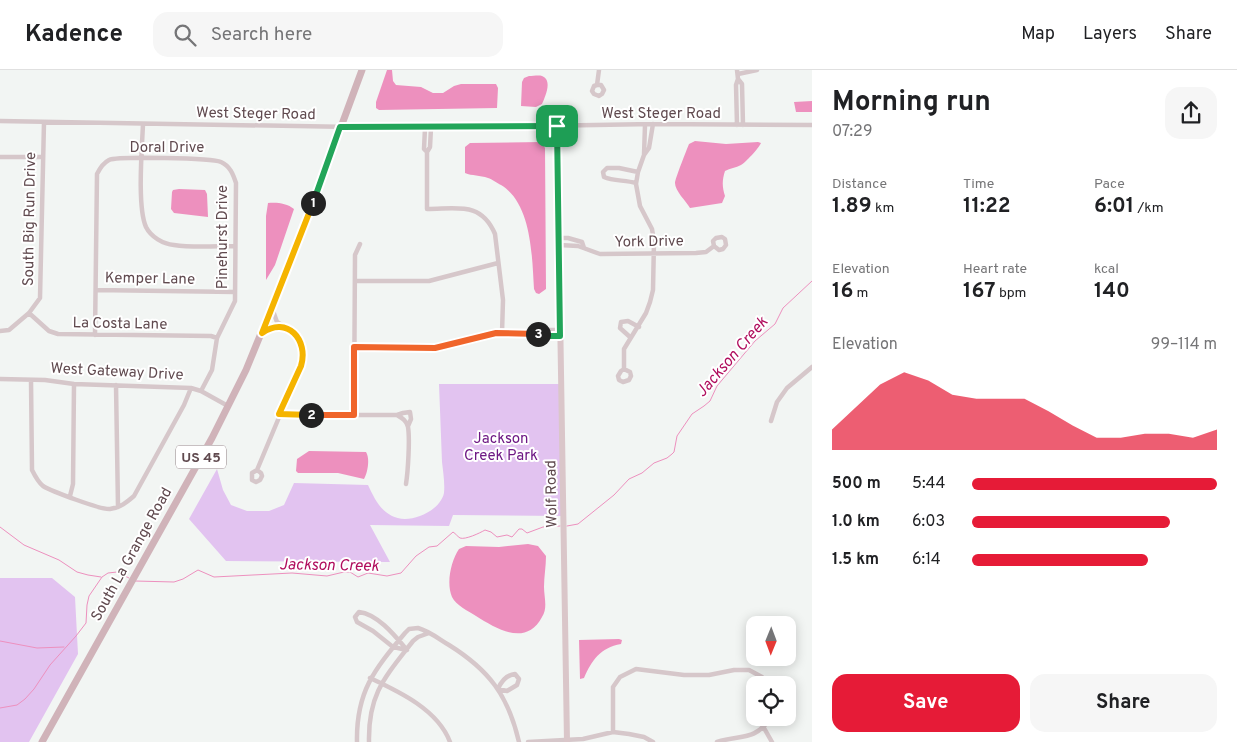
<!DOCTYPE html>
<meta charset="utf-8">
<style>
:root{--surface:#fff;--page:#f6f6f6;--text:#202124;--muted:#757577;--line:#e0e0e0;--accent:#e61b37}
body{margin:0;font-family:Overpass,sans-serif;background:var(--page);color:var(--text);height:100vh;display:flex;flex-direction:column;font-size:19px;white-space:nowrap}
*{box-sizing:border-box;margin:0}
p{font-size:16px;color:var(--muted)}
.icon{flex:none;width:28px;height:28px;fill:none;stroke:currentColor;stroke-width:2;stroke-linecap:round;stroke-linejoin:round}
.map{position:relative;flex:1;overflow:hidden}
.drawer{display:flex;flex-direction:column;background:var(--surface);width:425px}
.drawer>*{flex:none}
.needle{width:32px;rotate:181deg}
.fabs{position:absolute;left:746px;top:546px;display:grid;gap:10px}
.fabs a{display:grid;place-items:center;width:50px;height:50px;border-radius:10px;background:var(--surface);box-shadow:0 2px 12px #0003;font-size:25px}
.pin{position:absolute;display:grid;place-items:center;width:42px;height:42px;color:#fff;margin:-21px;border-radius:10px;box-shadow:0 2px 8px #0006}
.km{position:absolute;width:25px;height:25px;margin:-12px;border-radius:50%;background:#222;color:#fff;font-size:14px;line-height:25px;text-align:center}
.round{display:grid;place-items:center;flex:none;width:52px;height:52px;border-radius:15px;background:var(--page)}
.headline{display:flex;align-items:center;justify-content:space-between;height:85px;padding:0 20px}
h1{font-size:28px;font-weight:700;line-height:38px}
.metrics{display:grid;grid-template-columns:repeat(3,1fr);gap:8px;height:85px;padding:5px 20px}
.metrics div{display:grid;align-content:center}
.metrics b{font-size:21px;font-weight:700}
.metrics small{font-size:14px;font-weight:400}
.metrics p{font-size:14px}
.chart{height:140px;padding:10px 20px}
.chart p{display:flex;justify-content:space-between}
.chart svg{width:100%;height:90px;margin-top:5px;fill:var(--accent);opacity:.7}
.primary-button{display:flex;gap:10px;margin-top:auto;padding:10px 20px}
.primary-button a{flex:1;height:58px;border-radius:15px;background:var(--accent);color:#fff;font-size:20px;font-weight:700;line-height:58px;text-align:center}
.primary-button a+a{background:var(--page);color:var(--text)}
ul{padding:0 20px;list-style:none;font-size:16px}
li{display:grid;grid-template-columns:80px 60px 1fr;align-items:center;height:38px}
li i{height:12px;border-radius:6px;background:var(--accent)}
header{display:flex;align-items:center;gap:30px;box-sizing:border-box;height:70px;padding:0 25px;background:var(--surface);border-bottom:1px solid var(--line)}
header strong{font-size:24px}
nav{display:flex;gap:28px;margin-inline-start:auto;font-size:18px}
.search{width:350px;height:45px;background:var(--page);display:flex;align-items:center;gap:12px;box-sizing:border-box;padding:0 18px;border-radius:15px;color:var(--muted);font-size:19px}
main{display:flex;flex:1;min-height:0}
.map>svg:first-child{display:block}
</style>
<header>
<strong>Kadence</strong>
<div class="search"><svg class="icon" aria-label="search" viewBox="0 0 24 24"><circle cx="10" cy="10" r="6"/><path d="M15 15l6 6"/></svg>Search here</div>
<nav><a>Map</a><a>Layers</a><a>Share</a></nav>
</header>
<main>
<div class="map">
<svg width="812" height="672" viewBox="0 0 812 672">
<rect width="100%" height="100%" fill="#f2f5f3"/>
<path fill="#e2c3f0" d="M439,314H559L562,446L453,445L449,456L370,455L390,492L226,491L189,449L217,399L223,420L231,435L247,441H269L284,435L294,413L368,415C376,432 384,448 405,449C420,449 441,438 444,423C445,413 443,401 442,392C441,366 440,340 439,314Z
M0,508H52L75,527L78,584L29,672H0Z"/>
<path fill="#ed90be" d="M387,0H392L393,11L396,15L421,17L433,23H443L454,16L461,14H496L498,18L497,38L379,40L376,38V32Z
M529,6C533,6 539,5 542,6C553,10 545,27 542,34L536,37L521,36L522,12L524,8Z
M812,31V42H796L794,32Z
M695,71L726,74L758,72L761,73C759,78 745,93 741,95C736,98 730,98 725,101C722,110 722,117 725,126L722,133L690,138C686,131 675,121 675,113C675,109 687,79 689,74Z
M542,72L545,78L546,219L539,224L536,223L534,219C532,187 532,134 501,115C497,113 492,109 488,108C480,105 472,106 465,103V77L470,73Z
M179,119L205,120L207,124L208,147L174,143L171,139L172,122L173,120Z
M268,133C276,132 287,133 294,139L275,195L266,210V146Z
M309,381L366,382C370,388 368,402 364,409L338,403H298L296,401L297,389Z
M528,474L538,476L546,486C546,496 544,507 544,517C544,527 548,538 542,547C526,577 497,559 476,546C468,541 456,535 452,527C446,513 451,491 459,479L466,476L499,477Z
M619,569L622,570L621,574C600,578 592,590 584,608L580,609L579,570Z"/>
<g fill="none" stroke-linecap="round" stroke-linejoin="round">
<path stroke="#ed90be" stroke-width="1" d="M567,456L578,454L614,425L629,409L642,403L654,393L667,388L672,384L674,382L677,366L692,344L704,336L710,331L717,316L755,271L775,254L783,238L812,211
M0,457L24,475L59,490L77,502L88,505L101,507
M135,511L174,512L183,509L198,500L214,507L292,503L327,506L344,502H350L358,507L368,503L387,506L401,503L416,486L429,477L437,476L453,462C456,464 457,466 460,468C465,470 480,463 485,460L491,462L497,467L507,465L512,467L519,459H522L527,463L543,457L560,456
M0,571L37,578L64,577
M0,638L17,635L25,629L34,619L50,595L76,566L86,553L87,535L89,526L102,507L108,503L117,502L129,508"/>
<path stroke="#d6c7ca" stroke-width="4.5" d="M737,0L738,9L742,14L743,55
M738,4L757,0
M597,15H601L604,20L602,24L599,26L594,24L592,21L594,16L597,15L599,0
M0,51L409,58L653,54L812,55
M143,54C142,78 137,137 146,157C151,167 163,174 174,175C193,178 216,176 235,176
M737,55L736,15L738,9
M425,58L424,79L427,82V139C457,139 481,131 495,164L503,230L502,263
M427,82L430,77L431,58
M644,85L645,55
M0,87H43
M636,113C625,110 613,111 604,107L603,102L607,98H619L638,102
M559,168H568L582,172L584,178
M559,175L578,176L600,184L696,183L706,182L714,176L719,180L723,179L726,175L725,169L722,167L716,168L713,171L714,176
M355,211H429L498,193
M96,220L235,222
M29,243L49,261L58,264L211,266L217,268
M0,261L9,260L29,243L40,228L44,52
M262,263L269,258L280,256
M536,263L543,266H560
M95,265L97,104C100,98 103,93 109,90C118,86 212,88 221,92C230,96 233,104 236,113L235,231L217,268L212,300L201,321
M630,267L620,258L621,252L628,251L639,257
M355,277L435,278L487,264L536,263L542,260H560
M624,299L630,302L631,306L629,310L623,312L619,310L618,306L621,301L624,299V279L646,243L650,232L653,220L654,171L652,159L640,136L636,114L638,102L644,85L649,78L653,54
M0,309L45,310L74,314L191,318L201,321L228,336
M31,310L32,400C35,406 38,412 43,416C51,421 101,440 110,439C120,438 127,432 134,426L184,335L191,318
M116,315L118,437
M279,345H397C402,348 407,351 408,357C410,369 408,401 406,414
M354,345L355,185L360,174
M397,345L403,343L410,342L411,349L408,356
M771,351L777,332L787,318L812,297
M257,400L261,403L262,406L260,410L256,412L252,410V403L257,400L303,290L301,273L297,266L290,260L277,252L272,238
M70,426L73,414L74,314
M359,542C378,544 396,567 407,580L393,577L373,561L357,552L355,547Z
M515,604L519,609L517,615L507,621L498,619C501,612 506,605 515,604Z
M370,608C400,622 438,640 450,672
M764,658L772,672
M613,662V617L620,607L636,599L684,605H709L734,600H749L762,607L768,615
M357,672C356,622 374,600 405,563L409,559L418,558C429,561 439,569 449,575C489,600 508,625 519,672
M369,672C368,624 385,607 413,571L418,567L429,563
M528,672L583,669L613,662L629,664L644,667L653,672
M717,672C742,664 753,672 771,648"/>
<path stroke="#dac6c9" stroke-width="6" d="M557,56L567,672"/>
<path stroke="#d0b3b9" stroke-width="7" d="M42,672L212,368L246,300L300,168L362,0"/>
</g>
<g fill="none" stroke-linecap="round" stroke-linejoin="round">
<g stroke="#fff" stroke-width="10">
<path id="split-1" d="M313,133L340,57L557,56"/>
</g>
<g stroke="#fff" stroke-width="10">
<path id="split-2" d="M311,345L279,344L301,296C309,270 287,245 262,263L313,133"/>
</g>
<g stroke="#fff" stroke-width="10">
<path id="split-3" d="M311,345H354V277L435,278L496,263L538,264"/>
</g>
<g stroke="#fff" stroke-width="10">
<path id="split-4" d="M538,264L543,266H560L557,56"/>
</g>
<use href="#split-1" stroke="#22a559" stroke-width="6"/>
<use href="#split-2" stroke="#f5b400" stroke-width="6"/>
<use href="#split-3" stroke="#f0652b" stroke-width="6"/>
<use href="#split-4" stroke="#22a559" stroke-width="6"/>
</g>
<g text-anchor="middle" stroke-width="4" stroke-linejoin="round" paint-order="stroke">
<rect fill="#fff" stroke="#908084" stroke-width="1" x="176" y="375.5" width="50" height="23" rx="4"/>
<g font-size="14" font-weight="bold" fill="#604a4f">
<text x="201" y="392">US 45</text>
</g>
<g font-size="15" fill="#604a4f" stroke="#fff">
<text transform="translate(256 43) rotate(1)" y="5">West Steger Road</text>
<text x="661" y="48">West Steger Road</text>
<text x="167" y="82">Doral Drive</text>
<text transform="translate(29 149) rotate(-89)" y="5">South Big Run Drive</text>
<text transform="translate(222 167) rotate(-90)" y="5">Pinehurst Drive</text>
<text transform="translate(649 171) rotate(-1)" y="5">York Drive</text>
<text transform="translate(150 208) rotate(1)" y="5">Kemper Lane</text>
<text transform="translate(120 253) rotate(1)" y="5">La Costa Lane</text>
<text transform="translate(117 301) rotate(3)" y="5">West Gateway Drive</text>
<text transform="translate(551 424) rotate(-91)" y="5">Wolf Road</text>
<text transform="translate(131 484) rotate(-61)" y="5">South La Grange Road</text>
</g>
<g font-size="15" fill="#6e1884" stroke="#fff">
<text x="501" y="373">Jackson<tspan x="501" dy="17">Creek Park</tspan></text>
</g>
<g font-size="16" font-style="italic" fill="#b00d5d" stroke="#fff">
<text transform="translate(731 286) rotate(-49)" y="6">Jackson Creek</text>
<text transform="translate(329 494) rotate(1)" y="6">Jackson Creek</text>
</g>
</g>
</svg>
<div class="fabs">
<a><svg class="needle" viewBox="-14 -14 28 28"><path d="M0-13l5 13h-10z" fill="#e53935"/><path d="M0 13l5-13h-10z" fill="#757577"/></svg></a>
<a><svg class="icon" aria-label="locate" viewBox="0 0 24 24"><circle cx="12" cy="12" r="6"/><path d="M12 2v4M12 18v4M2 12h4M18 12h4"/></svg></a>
</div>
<div class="pin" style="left:557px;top:56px;background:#1e9e55"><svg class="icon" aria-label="arrive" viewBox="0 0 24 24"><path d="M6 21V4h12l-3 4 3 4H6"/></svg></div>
<b class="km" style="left:313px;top:133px">1</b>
<b class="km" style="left:311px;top:345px">2</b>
<b class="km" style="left:538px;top:264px">3</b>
</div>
<section class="drawer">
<div class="headline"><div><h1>Morning run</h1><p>07:29</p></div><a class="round"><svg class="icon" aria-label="share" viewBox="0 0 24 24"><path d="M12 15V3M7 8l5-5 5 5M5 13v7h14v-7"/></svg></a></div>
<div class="metrics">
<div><p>Distance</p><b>1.89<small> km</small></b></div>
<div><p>Time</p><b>11:22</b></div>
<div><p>Pace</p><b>6:01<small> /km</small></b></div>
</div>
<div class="metrics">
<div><p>Elevation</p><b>16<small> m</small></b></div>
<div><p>Heart rate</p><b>167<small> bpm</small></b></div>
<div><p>kcal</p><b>140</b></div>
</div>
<div class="chart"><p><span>Elevation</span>99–114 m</p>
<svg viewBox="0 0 160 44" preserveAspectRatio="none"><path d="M0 44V34L10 23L20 12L30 6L40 10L50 17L60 19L70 19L80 19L90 25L100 32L110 38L120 38L130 36L140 36L150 38L160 34V44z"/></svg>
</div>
<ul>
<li><b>500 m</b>5:44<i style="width:100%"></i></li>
<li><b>1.0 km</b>6:03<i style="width:81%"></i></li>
<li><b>1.5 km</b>6:14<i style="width:72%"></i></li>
</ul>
<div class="primary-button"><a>Save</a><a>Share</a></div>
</section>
</main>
